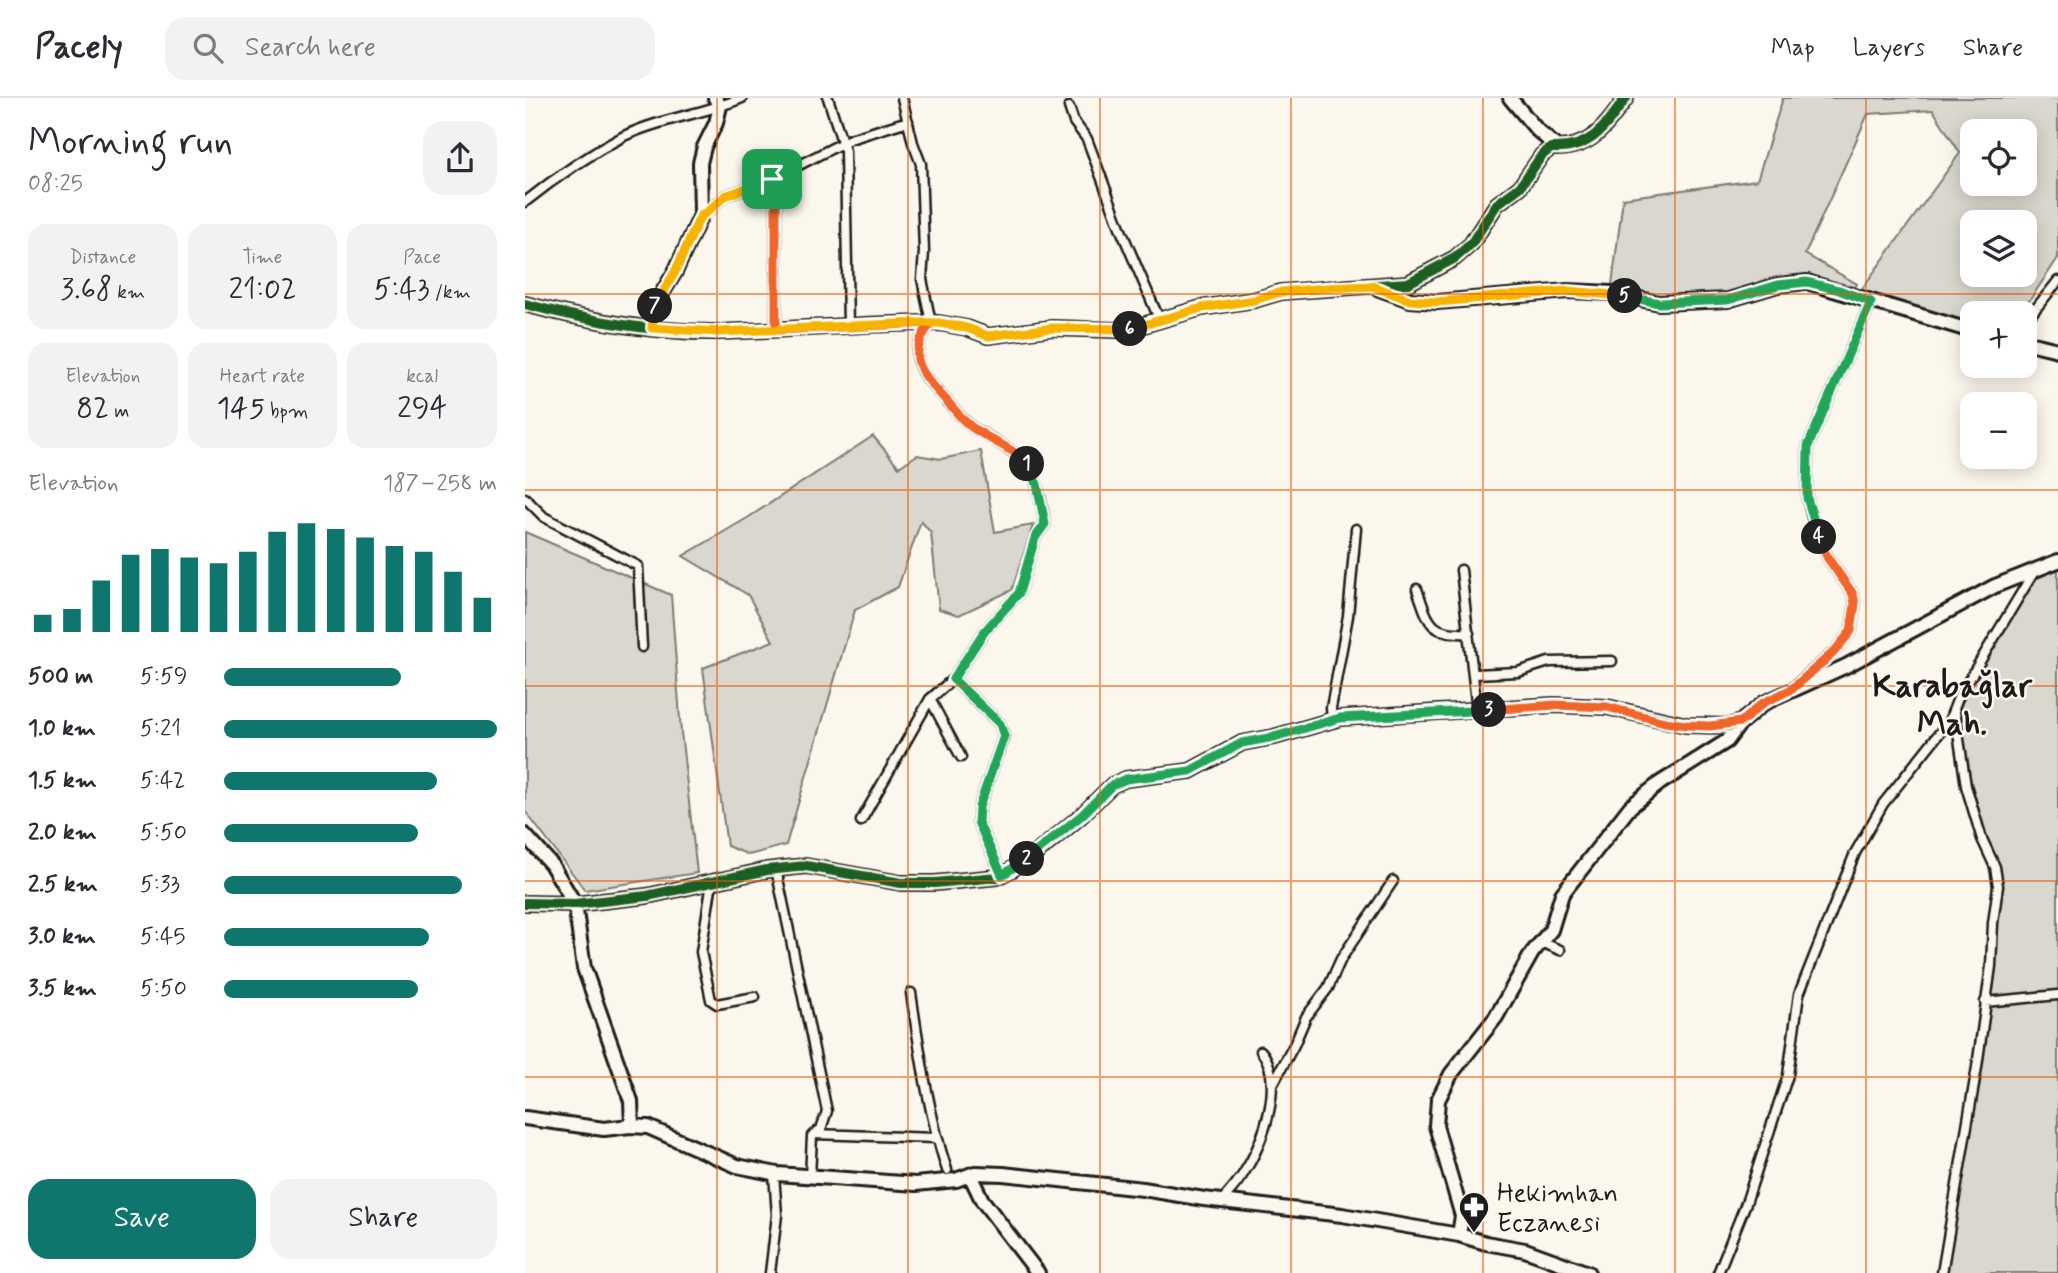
<!DOCTYPE html>
<meta charset="utf-8">
<style>
:root{--surface:#fff;--page:#f2f2f3;--text:#2b2b33;--muted:#7c7c81;--line:#e1e1e2;--accent:#0f766e}
body{margin:0;font-family:Mynerve,sans-serif;background:var(--page);color:var(--text);height:100vh;display:flex;flex-direction:column;font-size:26px;white-space:nowrap}
*{box-sizing:border-box;margin:0}
p{font-size:23px;color:var(--muted)}
.icon{flex:none;width:38px;height:38px;fill:none;stroke:currentColor;stroke-width:2;stroke-linecap:round;stroke-linejoin:round}
.map{position:relative;flex:1;overflow:hidden}
.sheet{display:flex;flex-direction:column;background:var(--surface);width:525px}
.sheet>*{flex:none}
.fabs{position:absolute;left:1435px;top:21px;display:grid;gap:14px}
.fabs a{display:grid;place-items:center;width:77px;height:77px;border-radius:14px;background:var(--surface);box-shadow:0 4px 18px #0003;font-size:35px}
.pin{position:absolute;display:grid;place-items:center;width:60px;height:60px;color:#fff;margin:-30px;border-radius:14px;box-shadow:0 4px 10px #0006}
.km{position:absolute;width:35px;height:35px;margin:-18px;border-radius:50%;background:#222;color:#fff;font-size:19px;line-height:35px;text-align:center}
.round{display:grid;place-items:center;flex:none;width:74px;height:74px;border-radius:21px;background:var(--page)}
.overview{display:flex;align-items:center;justify-content:space-between;height:119px;padding:0 28px}
h1{font-size:38px;font-weight:600;line-height:52px}
.stats{display:grid;grid-template-columns:repeat(3,1fr);gap:10px;height:119px;padding:7px 28px}
.stats div{display:grid;align-content:center;border-radius:18px;background:var(--page);text-align:center}
.stats b{font-size:30px;font-weight:600}
.stats small{font-size:19px;font-weight:400}
.stats p{font-size:19px}
.chart{height:196px;padding:14px 28px}
.chart p{display:flex;justify-content:space-between}
.chart svg{width:100%;height:126px;margin-top:7px;stroke:var(--accent);stroke-width:6}
.action{display:flex;gap:14px;margin-top:auto;padding:14px 28px}
.action a{flex:1;height:80px;border-radius:21px;background:var(--accent);color:#fff;font-size:28px;font-weight:600;line-height:80px;text-align:center}
.action a+a{background:var(--page);color:var(--text)}
ul{padding:0 28px;list-style:none;font-size:23px}
li{display:grid;grid-template-columns:112px 84px 1fr;align-items:center;height:52px}
li i{height:18px;border-radius:9px;background:var(--accent)}
header{display:flex;align-items:center;gap:42px;box-sizing:border-box;height:98px;padding:0 35px;background:var(--surface);border-bottom:2px solid var(--line)}
header strong{font-size:33px}
nav{display:flex;gap:38px;margin-inline-start:auto;font-size:24px}
.search{width:490px;height:63px;background:var(--page);display:flex;align-items:center;gap:18px;box-sizing:border-box;padding:0 24px;border-radius:21px;color:var(--muted);font-size:26px}
main{display:flex;flex:1;min-height:0}
.map>svg:first-child{display:block}
</style>
<header>
<strong>Pacely</strong>
<div class="search"><svg class="icon" aria-label="search" viewBox="0 0 24 24"><circle cx="10" cy="10" r="6"/><path d="M15 15l6 6"/></svg>Search here</div>
<nav><a>Map</a><a>Layers</a><a>Share</a></nav>
</header>
<main>
<section class="sheet">
<div class="overview"><div><h1>Morning run</h1><p>08:25</p></div><a class="round"><svg class="icon" aria-label="share" viewBox="0 0 24 24"><path d="M12 15V3M7 8l5-5 5 5M5 13v7h14v-7"/></svg></a></div>
<div class="stats">
<div><p>Distance</p><b>3.68<small> km</small></b></div>
<div><p>Time</p><b>21:02</b></div>
<div><p>Pace</p><b>5:43<small> /km</small></b></div>
</div>
<div class="stats">
<div><p>Elevation</p><b>82<small> m</small></b></div>
<div><p>Heart rate</p><b>145<small> bpm</small></b></div>
<div><p>kcal</p><b>294</b></div>
</div>
<div class="chart"><p><span>Elevation</span>187–258 m</p>
<svg viewBox="0 0 160 44" preserveAspectRatio="none"><path d="M5 44V38M15 44V36M25 44V26M35 44V17M45 44V15M55 44V18M65 44V20M75 44V16M85 44V9M95 44V6M105 44V8M115 44V11M125 44V14M135 44V16M145 44V23M155 44V32"/></svg>
</div>
<ul>
<li><b>500 m</b>5:59<i style="width:65%"></i></li>
<li><b>1.0 km</b>5:21<i style="width:100%"></i></li>
<li><b>1.5 km</b>5:42<i style="width:78%"></i></li>
<li><b>2.0 km</b>5:50<i style="width:71%"></i></li>
<li><b>2.5 km</b>5:33<i style="width:87%"></i></li>
<li><b>3.0 km</b>5:45<i style="width:75%"></i></li>
<li><b>3.5 km</b>5:50<i style="width:71%"></i></li>
</ul>
<div class="action"><a>Save</a><a>Share</a></div>
</section>
<div class="map">
<svg width="1533" height="1175" viewBox="0 0 1533 1175">
<rect width="100%" height="100%" fill="#fbf7ec"/>
<filter id="ink" filterUnits="userSpaceOnUse"><feTurbulence type="fractalNoise" baseFrequency=".0143" numOctaves="2"/><feDisplacementMap in="SourceGraphic" scale="14" xChannelSelector="R" yChannelSelector="G"/><feConvolveMatrix kernelMatrix="1 2 1 2 8 2 1 2 1" color-interpolation-filters="sRGB"/></filter>
<g filter="url(#ink)">
<path fill="#dad7ce" stroke="#7b7a75" stroke-width="2" fill-rule="evenodd" d="M1258,0H1533V160L1496,215H1447V230L1331,199L1435,55L1408,12L1343,16L1280,156L1332,186L1326,197L1260,186L1186,202L1086,195L1098,100L1232,82ZM1447,33H1500V86H1447ZM1447,124H1500V177H1447Z
M348,338L374,369L392,357L416,361L456,353L470,434L508,427L487,492L434,517L414,511L406,435L396,423L373,489L330,512L261,747L224,757L202,748L178,570L248,543L223,497L158,458L224,419Z
M0,434L146,497L156,634L172,775L60,792L0,713Z
M1533,463V1175H1417L1460,904L1470,769L1425,609L1510,472Z"/>
<g fill="none" stroke-linecap="round" stroke-linejoin="round">
<g stroke="#1c1c1c" stroke-width="13">
<path id="street" d="M303,0L320,53L323,228
M377,0L388,45L396,66L399,154L397,181L406,225C379,259 396,275 421,302C429,311 437,322 447,329C460,338 493,354 501,365C514,381 516,406 520,426L510,440L494,495L459,534L428,581L475,626L479,638L454,709L453,724L477,777
M544,9L549,24L562,41L596,132L635,223
M247,81L251,98V232
M0,104C30,80 65,56 99,38C137,20 179,16 217,0
M176,117L181,115L200,98L247,81L325,41L383,23
M1500,224L1533,183
M0,400L19,419L113,468L117,549
M936,472L952,613
M892,491C904,525 904,537 944,535
M950,576L993,574L1024,564L1087,563
M1272,586L1309,554L1326,533L1330,506L1328,496L1302,459L1287,419L1282,400L1283,348L1346,204
M405,601L436,659
M807,622L806,610L823,518L831,431
M336,723L405,601L428,581
M251,771L302,1013L296,1031L287,1038L285,1079
M187,784L176,854L186,902L192,906L230,899
M1016,844L1035,852
M386,895C395,955 403,1014 422,1072
M1460,904L1533,897
M748,986L769,947L781,919L803,890L816,861L868,783
M289,1036L411,1040
M696,1104C704,1094 714,1084 720,1073C739,1044 760,982 736,953
M245,1175L252,1117L249,1076
M1193,1175L1221,1105L1263,977L1274,896L1330,755L1358,706L1424,623L1433,600L1510,472
M1417,1175L1452,969L1466,868L1468,825L1473,788L1470,769L1457,741L1441,688L1430,614"/>
</g>
<g stroke="#1c1c1c" stroke-width="18">
<path id="secondary" d="M985,0L1012,32L1033,50
M852,190L885,202L912,204L1043,193L1086,195L1134,205L1203,202L1253,187L1282,184L1447,233
M0,206C63,223 130,235 195,234C268,232 341,225 414,225L442,230L463,238L527,230L591,232L608,230L676,210L729,202L756,194L883,185L930,160L946,146L972,106L995,89L1017,57L1026,50C1066,52 1080,29 1101,0
M127,230L130,207L150,174L176,117L175,65L179,49L191,25L195,8L190,0
M1500,244L1533,252
M0,737L26,766L50,806L59,870L106,1003L107,1028
M0,805L50,806L122,798L242,772L281,768L376,785H410L472,779L486,772L514,753L557,717L587,687L601,681L665,673L717,645L749,639L815,620L1029,607L1082,609L1161,627L1204,628L1216,624
M0,1020L79,1031L105,1028L123,1029L212,1068L252,1076L391,1086L431,1082L450,1075L478,1076L618,1091L679,1101L817,1117L934,1137L961,1145L1000,1152L1063,1175
M445,1077L457,1102L513,1175
M934,1137L937,1118L911,1028L913,1002L926,976L971,919L1007,855L1026,832L1037,796L1105,709L1135,685L1202,643L1216,624L1239,605L1321,568L1470,488L1533,463"/>
</g>
<use href="#street" stroke="#fbf7ec" stroke-width="8"/>
<use href="#secondary" stroke="#fbf7ec" stroke-width="12"/>
<g stroke="#fbf7ec" stroke-width="15">
<path id="cycleway" d="M0,206C63,223 130,235 195,234C268,232 341,225 414,225L442,230L463,238L527,230L591,232L608,230L676,210L729,202L756,194L883,185L930,160L946,146L972,106L995,89L1017,57L1026,50C1066,52 1080,29 1101,0
M0,805L50,806L122,798L242,772L281,768L376,785H410L472,779L486,772L514,753L557,717L587,687L601,681L665,673L717,645L749,639L815,620L1029,607L1082,609L1161,627L1204,628L1216,624"/>
</g>
<use href="#cycleway" stroke="#1b5e20" stroke-width="10"/>
</g>
</g>
<g fill="none" stroke-linecap="round" stroke-linejoin="round" filter="url(#ink)">
<g stroke="#fff" stroke-width="14">
<path id="split-1" d="M247,81L251,97V232L406,225C381,257 394,272 418,299C427,308 434,319 444,327C461,341 488,349 502,366"/>
</g>
<g stroke="#fff" stroke-width="14">
<path id="split-2" d="M502,761L477,777L453,724L454,709L479,638L475,626L428,581L459,534L494,495L510,440L520,426L512,386L502,366"/>
</g>
<g stroke="#fff" stroke-width="14">
<path id="split-3" d="M502,761L557,717L587,687L601,681L665,673L717,645L749,639L815,620L964,612"/>
</g>
<g stroke="#fff" stroke-width="14">
<path id="split-4" d="M964,612L1030,607L1082,609L1140,624L1161,627L1185,628L1216,624L1238,605L1267,591L1309,554L1326,533L1330,506L1328,496L1302,459L1294,439"/>
</g>
<g stroke="#fff" stroke-width="14">
<path id="split-5" d="M1100,198L1134,205L1203,202L1253,187L1282,184L1314,192L1346,204L1283,348L1282,400L1294,439"/>
</g>
<g stroke="#fff" stroke-width="14">
<path id="split-6" d="M605,231L677,210L729,202L756,194L802,190L847,188L885,202L912,204L1043,193L1100,198"/>
</g>
<g stroke="#fff" stroke-width="14">
<path id="split-7" d="M130,208L127,230L194,234L393,225H414L442,230L463,238L527,230L605,231"/>
</g>
<g stroke="#fff" stroke-width="14">
<path id="split-8" d="M130,208L150,174L176,117L181,115L200,98L247,81"/>
</g>
<use href="#split-1" stroke="#f0652b" stroke-width="9"/>
<use href="#split-2" stroke="#22a559" stroke-width="9"/>
<use href="#split-3" stroke="#22a559" stroke-width="9"/>
<use href="#split-4" stroke="#f0652b" stroke-width="9"/>
<use href="#split-5" stroke="#22a559" stroke-width="9"/>
<use href="#split-6" stroke="#f5b400" stroke-width="9"/>
<use href="#split-7" stroke="#f5b400" stroke-width="9"/>
<use href="#split-8" stroke="#f5b400" stroke-width="9"/>
</g>
<path fill="none" stroke="#e8590c" stroke-width="2" stroke-opacity="0.55" d="M192,0V1175M383,0V1175M575,0V1175M766,0V1175M958,0V1175M1150,0V1175M1341,0V1175M0,196H1533M0,392H1533M0,588H1533M0,783H1533M0,979H1533"/>
<defs>
<g id="pharmacy-pin" transform="scale(1.575)"><path d="M0 17L-7.5 6A9.5 9.5 0 1 1 7.5 6Z" fill="#1c1c1c" stroke="#fbf7ec"/><path d="M-2-6h4v4h4v4h-4v4h-4v-4h-4v-4h4Z" fill="#fff"/></g>
</defs>
<g fill-rule="evenodd">
<use href="#pharmacy-pin" x="949" y="1109"/>
</g>
<g text-anchor="middle" stroke-width="5" stroke-linejoin="round" paint-order="stroke">
<g font-size="26" fill="#1c1c1c" stroke="#fbf7ec" text-anchor="start">
<text x="972" y="1103">Hekimhan<tspan x="972" dy="30">Eczanesi</tspan></text>
</g>
<g font-size="33" font-weight="bold" fill="#1c1c1c" stroke="#fbf7ec">
<text x="1427" y="598">Karabağlar<tspan x="1427" dy="38">Mah.</tspan></text>
</g>
</g>
</svg>
<div class="fabs">
<a><svg class="icon" aria-label="locate" viewBox="0 0 24 24"><circle cx="12" cy="12" r="6"/><path d="M12 2v4M12 18v4M2 12h4M18 12h4"/></svg></a>
<a><svg class="icon" aria-label="layers" viewBox="0 0 24 24"><path d="M12 4l9 5-9 5-9-5zM3 14l9 5 9-5"/></svg></a>
<a>+</a>
<a>−</a>
</div>
<div class="pin" style="left:247px;top:81px;background:#1e9e55"><svg class="icon" aria-label="arrive" viewBox="0 0 24 24"><path d="M6 21V4h12l-3 4 3 4H6"/></svg></div>
<b class="km" style="left:502px;top:366px">1</b>
<b class="km" style="left:502px;top:761px">2</b>
<b class="km" style="left:964px;top:612px">3</b>
<b class="km" style="left:1294px;top:439px">4</b>
<b class="km" style="left:1100px;top:198px">5</b>
<b class="km" style="left:605px;top:231px">6</b>
<b class="km" style="left:130px;top:208px">7</b>
</div>
</main>
